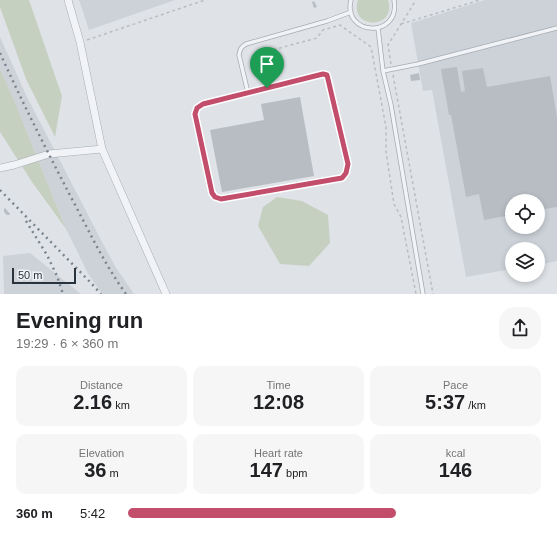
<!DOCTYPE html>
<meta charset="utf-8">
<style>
:root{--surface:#fff;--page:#f6f6f6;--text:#202124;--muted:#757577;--accent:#c24e6c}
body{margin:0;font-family:Arial,sans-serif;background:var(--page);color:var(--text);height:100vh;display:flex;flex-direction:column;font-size:15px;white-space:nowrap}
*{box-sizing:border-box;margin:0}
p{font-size:13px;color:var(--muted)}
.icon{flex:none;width:22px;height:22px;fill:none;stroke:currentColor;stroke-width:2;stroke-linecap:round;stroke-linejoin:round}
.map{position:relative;height:294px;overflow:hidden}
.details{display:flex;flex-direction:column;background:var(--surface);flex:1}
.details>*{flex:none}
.tools{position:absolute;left:505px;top:194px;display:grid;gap:8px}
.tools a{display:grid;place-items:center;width:40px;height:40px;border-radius:50%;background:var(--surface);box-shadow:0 2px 6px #0003;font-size:20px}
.scale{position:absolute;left:12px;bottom:10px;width:64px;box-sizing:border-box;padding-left:4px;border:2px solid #29333d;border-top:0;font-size:11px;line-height:14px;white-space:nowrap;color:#29333d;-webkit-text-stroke:3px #eef2f5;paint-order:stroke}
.pin{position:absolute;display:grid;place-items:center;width:34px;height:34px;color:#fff;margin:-41px -17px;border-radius:50% 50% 50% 0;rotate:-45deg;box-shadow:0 0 4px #0007}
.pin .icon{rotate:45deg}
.round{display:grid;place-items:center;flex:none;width:42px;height:42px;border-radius:16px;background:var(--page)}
.summary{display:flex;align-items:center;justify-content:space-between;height:68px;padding:0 16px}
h1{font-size:22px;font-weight:700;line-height:30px}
.metrics{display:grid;grid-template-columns:repeat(3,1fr);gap:6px;height:68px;padding:4px 16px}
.metrics div{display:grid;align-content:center;border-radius:10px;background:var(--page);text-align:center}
.metrics b{font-size:20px;font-weight:700}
.metrics small{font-size:11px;font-weight:400}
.metrics p{font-size:11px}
ul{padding:0 16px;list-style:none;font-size:13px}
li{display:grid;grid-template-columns:64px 48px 1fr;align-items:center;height:30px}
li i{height:10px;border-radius:5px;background:var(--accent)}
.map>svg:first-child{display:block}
</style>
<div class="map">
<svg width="557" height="294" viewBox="0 0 557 294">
<rect width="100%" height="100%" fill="#dfe3e7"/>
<path fill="#cdd2d9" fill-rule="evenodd" d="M79,0H175L89,30Z
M485,0H557V261L538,265V249H512V269L466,277L432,90L423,91L411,23ZM512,201H538V227H512Z
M0,37L26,95L100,238L115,266L134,294H102L87,272L77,251L66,229L14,100L0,69Z
M30,253L81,294H4L3,256Z"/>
<path fill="#c6d0c1" d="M0,0H29L62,96L55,137L26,79L0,7Z
M358,0H388C398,30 348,30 358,0Z
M0,69L14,100L66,229L32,182L0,132Z
M277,197L302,201L328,215L330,243L309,266L280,264L258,226L263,207Z"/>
<path fill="#b7bdc3" d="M314,1L317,7L314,8L312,2Z
M457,67L461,92L465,91L462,71L483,68L487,87L550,76L557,117V207L538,210V201H512V215L484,220L479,194L466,197L451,115H449L441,69Z
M419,73L420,80L411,81L410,75Z
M300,97L314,176L222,192L210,130L264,120L261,104Z
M5,208L10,214L9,215H7L4,212V209Z"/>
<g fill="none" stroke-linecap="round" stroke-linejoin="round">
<g stroke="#a5abb1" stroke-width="5">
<path id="lane" d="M351,0C342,36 401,39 394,0
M378,28L383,71L391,105L423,294
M383,71L418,64L557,28
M323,74L327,75L347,164L346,173L342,178L221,199L215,197L212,193L195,115L197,108L203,104Z
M248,93L239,55C240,49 241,47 246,44L327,21L351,12"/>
</g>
<g stroke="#a5abb1" stroke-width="8">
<path id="street" d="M68,0L80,42L102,149L166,294
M0,168L14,165L49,154L102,149"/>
</g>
<path stroke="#b9bdc2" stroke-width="1.5" stroke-dasharray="3 3" stroke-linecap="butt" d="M401,24L480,0
M87,40L205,0
M391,64L388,45L416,0
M393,75L433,294
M266,82L261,53L317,38L323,30L340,25L371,47L386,127V152L394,204L401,217L416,294"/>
<use href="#lane" stroke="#f1f3f6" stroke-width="3.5"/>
<use href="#street" stroke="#f1f3f6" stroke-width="7"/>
<path stroke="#7a848f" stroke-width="2.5" stroke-dasharray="2 4" stroke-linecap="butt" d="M0,53C23,104 48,153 73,201C90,233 105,265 126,294
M0,190L90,282L101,294
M26,221L47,255L57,276L63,294"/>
</g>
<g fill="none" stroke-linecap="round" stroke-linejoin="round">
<g stroke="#fff" stroke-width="8">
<path id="route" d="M323,74L327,75L348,164L346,173L342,178L221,199L215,197L212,193L195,114L197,108L203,104Z"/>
</g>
<use href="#route" stroke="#c24e6c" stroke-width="5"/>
</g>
</svg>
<div class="tools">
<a><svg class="icon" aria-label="locate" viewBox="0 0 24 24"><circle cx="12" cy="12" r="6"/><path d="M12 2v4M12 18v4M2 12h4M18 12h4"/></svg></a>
<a><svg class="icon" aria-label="layers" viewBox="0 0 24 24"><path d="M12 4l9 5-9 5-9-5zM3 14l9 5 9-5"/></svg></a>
</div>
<div class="scale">50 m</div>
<div class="pin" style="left:267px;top:88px;background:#1e9e55"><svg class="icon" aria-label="arrive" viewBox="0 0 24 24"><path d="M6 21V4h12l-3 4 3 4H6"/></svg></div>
</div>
<section class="details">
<div class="summary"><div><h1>Evening run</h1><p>19:29 · 6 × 360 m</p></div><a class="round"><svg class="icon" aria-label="share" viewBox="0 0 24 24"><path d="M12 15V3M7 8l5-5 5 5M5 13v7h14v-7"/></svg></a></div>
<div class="metrics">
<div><p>Distance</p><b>2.16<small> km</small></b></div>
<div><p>Time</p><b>12:08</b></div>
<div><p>Pace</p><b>5:37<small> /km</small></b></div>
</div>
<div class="metrics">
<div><p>Elevation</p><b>36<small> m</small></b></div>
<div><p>Heart rate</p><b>147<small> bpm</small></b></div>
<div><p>kcal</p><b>146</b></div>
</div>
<ul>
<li><b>360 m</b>5:42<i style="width:65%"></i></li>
</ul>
</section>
